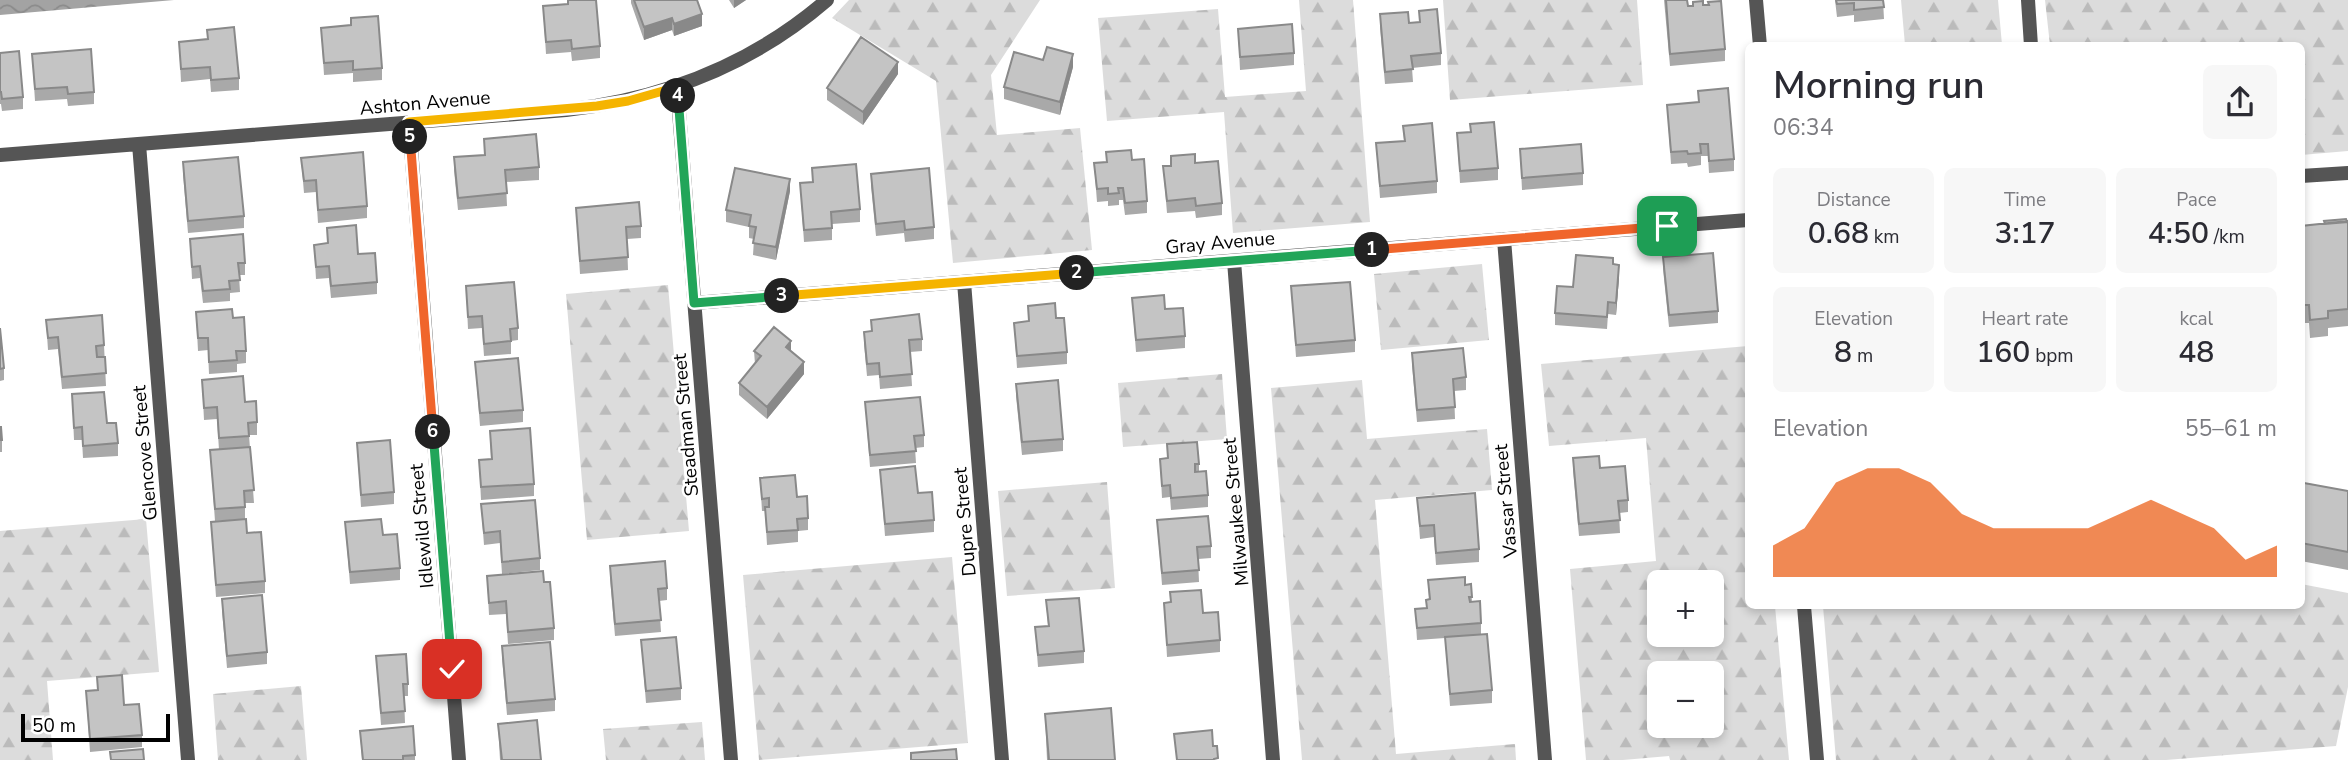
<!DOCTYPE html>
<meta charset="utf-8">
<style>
:root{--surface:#fff;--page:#f7f7f7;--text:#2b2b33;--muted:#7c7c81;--accent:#ea580c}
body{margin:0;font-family:"Nunito Sans",sans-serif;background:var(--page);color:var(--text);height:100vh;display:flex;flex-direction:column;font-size:26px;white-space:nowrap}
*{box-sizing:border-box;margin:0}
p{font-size:23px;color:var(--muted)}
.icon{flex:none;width:38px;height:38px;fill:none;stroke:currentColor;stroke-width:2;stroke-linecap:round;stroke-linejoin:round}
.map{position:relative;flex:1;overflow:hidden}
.panel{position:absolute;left:1745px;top:42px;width:560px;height:567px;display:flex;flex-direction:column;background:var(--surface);border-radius:10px;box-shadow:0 4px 10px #0003}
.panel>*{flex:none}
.buttons{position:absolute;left:1647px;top:570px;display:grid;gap:14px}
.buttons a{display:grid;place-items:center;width:77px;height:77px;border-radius:10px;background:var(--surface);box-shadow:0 4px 10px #0003;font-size:35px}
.scale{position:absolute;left:21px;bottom:18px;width:149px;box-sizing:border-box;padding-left:7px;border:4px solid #000;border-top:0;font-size:19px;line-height:24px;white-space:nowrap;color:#000;-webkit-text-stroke:5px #fff;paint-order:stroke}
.pin{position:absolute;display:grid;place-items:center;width:60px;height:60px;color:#fff;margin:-30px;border-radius:14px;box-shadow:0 4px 10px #0006}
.km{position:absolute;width:35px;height:35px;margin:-18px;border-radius:50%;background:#222;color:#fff;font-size:19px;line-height:35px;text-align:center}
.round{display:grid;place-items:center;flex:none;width:74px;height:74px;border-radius:10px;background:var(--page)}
.headline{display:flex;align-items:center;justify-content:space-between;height:119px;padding:0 28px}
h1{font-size:38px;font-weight:600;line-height:52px}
.stats{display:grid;grid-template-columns:repeat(3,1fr);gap:10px;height:119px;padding:7px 28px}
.stats div{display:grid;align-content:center;border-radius:10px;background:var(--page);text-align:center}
.stats b{font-size:30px;font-weight:600}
.stats small{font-size:19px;font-weight:400}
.stats p{font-size:19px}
.chart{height:196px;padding:14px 28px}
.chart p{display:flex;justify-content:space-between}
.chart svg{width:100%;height:126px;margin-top:7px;fill:var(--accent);opacity:.7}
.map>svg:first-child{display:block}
</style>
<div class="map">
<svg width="2348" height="760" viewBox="0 0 2348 760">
<defs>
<pattern id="forest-firs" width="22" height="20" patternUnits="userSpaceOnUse" patternTransform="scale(1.75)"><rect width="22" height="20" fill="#dcdcdc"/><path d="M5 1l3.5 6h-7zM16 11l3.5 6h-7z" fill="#bbb"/></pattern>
<pattern id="water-waves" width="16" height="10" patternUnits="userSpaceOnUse" patternTransform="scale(1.75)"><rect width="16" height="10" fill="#a3a3a3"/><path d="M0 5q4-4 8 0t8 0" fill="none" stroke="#8b8b8b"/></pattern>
</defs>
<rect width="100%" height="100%" fill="#fff"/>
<path fill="url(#forest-firs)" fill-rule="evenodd" d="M849,0H1040L991,75L997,135L1080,128L1092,250L953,263L936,81L832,18Z
M1299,0H1353L1370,222L1233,233L1224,112L1107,121L1098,18L1218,9L1225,97L1306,91Z
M1443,0H1637L1643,85L1450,100Z
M1901,0H1998L2002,45H1905Z
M2045,0H2348V151L2301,155V46L2050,45Z
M1482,264L1489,340L1381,350L1374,274Z
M668,285L689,531L587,540L566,294Z
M1748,346V606H1775L1789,760H1670L1669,756L1623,760H1586L1570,569L1656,561L1646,438L1549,446L1541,364ZM1659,583H1712V635H1659ZM1659,674H1712V726H1659Z
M1222,374L1227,439L1123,447L1118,383Z
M1362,380L1367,439L1487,429L1492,490L1375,500L1396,754L1515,744L1516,760H1302L1271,388Z
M1107,482L1115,588L1007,596L998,491Z
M146,519L159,672L47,681L53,760H0V531Z
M952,557L968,743L759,760L743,575Z
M2301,584L2348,593V687L2336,746L2166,760H1836L1823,606H2301Z
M301,686L307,760H218L213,694Z
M702,722L705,760H606L603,729Z"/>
<path fill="url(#water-waves)" d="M0,0H174L0,15Z"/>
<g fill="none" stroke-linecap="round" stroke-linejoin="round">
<path stroke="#555" stroke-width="14" d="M1756,0L1760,46
M2028,0L2031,46
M677,87L731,760
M409,122L459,760
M139,144L188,760
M0,155L566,110C663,99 753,64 827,0
M2301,176L2348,173
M1504,239L1545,760
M1234,261L1273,760
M964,282L1002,760
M694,303L1748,220
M1804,606L1817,760"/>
</g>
<path fill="#a9a9a9" d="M568,0L600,46V58L572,61L571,52L546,54L543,6L568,4Z
M631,0H697L702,26L674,36L672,30L644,40L631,3Z
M729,0H746L734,8Z
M1664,0H1687L1688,6L1709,5L1725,49V61L1670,66Z
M1835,0H1883L1884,19L1854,22V15L1837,17Z
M1419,11L1441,53V65L1412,68L1413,82L1385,84L1380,27V14L1409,23L1419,22Z
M351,18L382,68V80L353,82V73L324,75L321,28L351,26Z
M1238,29L1294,53V65L1240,70Z
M207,30L239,78V90L211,92L210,79L181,82L179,42L207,39Z
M0,53L23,97V109L2,111L1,104H0Z
M32,54L94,92V104L68,106L67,99L35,101Z
M1073,67L1060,115L1004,99V87Z
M898,74L863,125L827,100V88Z
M1698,91L1734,159V171L1709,173L1708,156H1701V165L1688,167L1687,163L1671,164L1667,105L1698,102Z
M1470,124L1498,168V180L1460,183L1457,133L1470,132Z
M1403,126L1437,181V193L1380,198L1376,143L1404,141Z
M484,139L539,167V180L506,182L507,206L458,210L454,170V157L484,155Z
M1520,149L1583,173V185L1522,190Z
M1106,152L1132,160L1147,201V213L1125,215L1123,200H1119V205L1108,206V201L1097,202L1094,163L1106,162Z
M1171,156L1195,163L1222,203V215L1196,218L1195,211L1167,213L1163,166H1171Z
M301,158L367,206V218L318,223L316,192L304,193Z
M183,162L244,216V228L188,233L183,174Z
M812,168L860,209V222L832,224V240L804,242L800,183L812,182Z
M871,174L934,227V239L905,242L904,233L876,236L871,186Z
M790,191L776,260L753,255L754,239L749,238V227L726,222V210Z
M576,208L641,226V238L627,239L628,270L580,274Z
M2348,221V326L2328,328V336L2310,338L2309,323H2301V226Z
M327,228L358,254L377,282V294L331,298L329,278L316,279L314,245L327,243Z
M190,239L245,263V275H239L240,292L230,293V301L203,303L200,278L192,279Z
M1663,257L1718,311V323L1669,327L1663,269Z
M1613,264L1619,277L1616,315L1608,314L1607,329L1555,325V313L1573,287Z
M466,286L518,328V340L511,341V354L484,356L482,328L468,329Z
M1291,286L1355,340V352L1296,357Z
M1132,298L1165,309L1185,336V348L1136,352Z
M1028,306L1067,352V364L1017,368L1014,323L1028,321Z
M196,312L233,318L246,351V363L237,364V372L209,374L208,350L198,351Z
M46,320L104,345L106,386L62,389L58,349L48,350Z
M871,320L922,339V351L910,352L912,386L880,389L879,375L867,376L864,344V332L871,331Z
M0,328L4,368V380L0,381Z
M754,351H791L804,374L767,419L739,395V383L755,364Z
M1412,353L1466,377V390L1454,391L1455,419L1417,422L1412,365Z
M475,362L523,410V422L480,426Z
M202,380L245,402L257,422V435H249L254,503H245V519L215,521L210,450H219L217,419L204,420Z
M1016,384L1063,439V451L1022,455L1016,396Z
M72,394L107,423L118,443V456L83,458L82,440H74Z
M865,402L924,435V447L915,448L916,463L870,467Z
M0,427L2,440V452H0Z
M490,431L534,484V496L481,500L479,460L491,459Z
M357,443L394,492V504L361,507Z
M1167,444L1199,464V471L1208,495V507L1171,510L1170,497L1162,498L1160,459L1167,458Z
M1573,458L1600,468L1628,500V512L1619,513L1620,533L1579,536L1573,470Z
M880,470L918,493L934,520V532L885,536Z
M760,478L797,497L808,518V530L798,531V542L767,545L765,511H762Z
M2348,491V570L2301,561V499Z
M1417,498L1479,549V562L1436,565L1434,537L1420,539Z
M481,504L540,558V570L502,574L500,543L484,545Z
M1157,520L1211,546V558L1198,559L1199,582L1162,585Z
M211,522L247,533L265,581V593L216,597Z
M345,522L383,535L400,568V580L350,584Z
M610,566L667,588V600L659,601L661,632L615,636L610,578Z
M487,576L544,582L554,628V640L508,644L506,614L489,615Z
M1428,580L1465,585L1471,584L1472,602L1481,623V634L1492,690V703L1450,706L1445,638L1417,640L1415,609L1426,608V600H1429Z
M1170,592L1203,613L1220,640V652L1167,657L1164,603L1170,602Z
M222,599L267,652V664L227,668L222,611Z
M1046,600L1084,651V663L1038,667L1035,627L1048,626Z
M641,640L681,688V700L646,703Z
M502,646L555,699V711L507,715L502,658Z
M376,656L408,684V696H404L405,723L381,725Z
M97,677L124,705L142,735V747L90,752L86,691L97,690Z
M1045,714L1115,760H1047Z
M498,724L541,760H500Z
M360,731L415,755V760H362Z"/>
<path fill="#898989" d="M734,0H746L734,8Z
M702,14V26L674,36V24Z
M672,18V30L644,40V27Z
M1073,54V67L1060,115V102Z
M898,62V74L863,125V112Z
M790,179V191L776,260V247Z
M1619,265V277L1616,315V303Z
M791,341V353L786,347Z
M804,362V374L767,419V407Z"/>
<path fill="#c4c4c4" stroke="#898989" stroke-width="2" d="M568,0H596L600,46L572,49L571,40L546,42L543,6L568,4Z
M634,0H697L702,14L674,24L672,18L644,27Z
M1666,0H1687L1688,6H1693V2L1703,1V5H1709L1708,2L1721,1L1725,49L1670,54Z
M1836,0H1883L1884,7L1854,10V3L1837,4Z
M1437,9L1441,53L1411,56L1413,69L1385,72L1380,14L1408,12L1409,23L1420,22L1419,11Z
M378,16L382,68L353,70V61L324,63L321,28L351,25V18Z
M1292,24L1294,53L1240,57L1238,29Z
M234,27L239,78L211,80L210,67L181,69L179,42L208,39L207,30Z
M861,37L898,62L863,112L827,88Z
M1047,47L1073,54L1060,102L1004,87L1014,52L1043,60Z
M91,49L94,92L68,94L67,87L35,89L32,54Z
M19,51L23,97L2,99L1,92H0V53Z
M1728,88L1734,159L1709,161L1708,144H1700L1701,153L1688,154L1687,151L1671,152L1667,105L1699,102L1698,91Z
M1494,122L1498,168L1460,171L1457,133L1471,132L1470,124Z
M1432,123L1437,181L1380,186L1376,143L1405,141L1403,126Z
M536,134L539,167L505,170L507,193L458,198L454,157L485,155L484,139Z
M1581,144L1583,173L1522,178L1520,149Z
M1131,150L1132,160L1144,159L1147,201L1125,203L1123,188H1118L1119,193L1108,194V188L1097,189L1094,163L1107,162L1106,152Z
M363,152L367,206L318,210L316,180L304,181L301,158Z
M1195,154V163L1218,161L1222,203L1196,206L1195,198L1167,201L1163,166H1171V156Z
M238,157L244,216L188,221L183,162Z
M856,164L860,209L831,212L832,228L804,230L800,183L813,182L812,168Z
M735,168L790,179L776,247L753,243L756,227L749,226L751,215L726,210Z
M929,168L934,227L905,230L904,221L876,224L871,174Z
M639,202L641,226L626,227L628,257L580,261L576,208Z
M2346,219L2347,222L2325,224L2324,221Z
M2348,221V309L2328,311V318L2310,320L2309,305H2301V226Z
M356,225L358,254L375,253L377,282L331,286L329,266L316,267L314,245L328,243L327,228Z
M243,234L245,263H238L240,280L229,281L230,289L203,291L200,266L192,267L190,239Z
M1713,253L1718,311L1669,315L1663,257Z
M1576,255L1613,258V264L1619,265L1616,303L1608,302L1607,317L1555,313L1557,286L1573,287Z
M514,282L518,328L510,329L511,341L484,344L482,316L468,317L466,286Z
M1350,282L1355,340L1296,345L1291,286Z
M1164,295L1165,309L1183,308L1185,336L1136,340L1132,298Z
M1055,303L1056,318H1064L1067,352L1017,356L1014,323L1029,321L1028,306Z
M232,309L233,318L244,317L246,351H236L237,360L209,362L208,338H198L196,312Z
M919,314L922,339L909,340L912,374L880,377L879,363L867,364L864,332L872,331L871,320Z
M102,315L104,345L96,346L97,357H105L106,373L62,377L58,337L48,338L46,320Z
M774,327L791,341L786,347L804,362L767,407L739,383L761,356L754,351Z
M0,328L4,368L0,369Z
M1463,348L1466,377L1453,379L1455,407L1417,410L1412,353Z
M518,358L523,410L480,413L475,362Z
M243,376L245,402L256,401L257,422L248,423L249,436L219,438L217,407L204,408L202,380Z
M1058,380L1063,439L1022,442L1016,384Z
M104,392L107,423H116L118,443L83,446L82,427L74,428L72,394Z
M920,397L924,435L914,436L916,451L870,455L865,402Z
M0,427H1L2,440H0Z
M530,428L534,484L481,487L479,460L492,459L490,431Z
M390,440L394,492L361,495L357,443Z
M1197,442L1199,464H1195V472L1206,471L1208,495L1171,498L1170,485L1162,486L1160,459L1168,458L1167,444Z
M250,447L254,490L244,491L245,507L215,509L210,450Z
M1599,456L1600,468L1625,466L1628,500L1618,501L1620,520L1579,524L1573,458Z
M915,466L918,493L932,492L934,520L885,524L880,470Z
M795,475L797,497L807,496L808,518L797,519L798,530L767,532L765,507H769V498L762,499L760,478Z
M2304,483L2348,491V552L2301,543V499Z
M1475,493L1479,549L1436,553L1434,525L1420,526L1417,498Z
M535,500L540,558L502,562L500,531L484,533L481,504Z
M1208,516L1211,546L1197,547L1199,570L1162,573L1157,520Z
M246,519L247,533L261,532L265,581L216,585L211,522Z
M381,519L383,535L397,534L400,568L350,572L345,522Z
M665,561L667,588L658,589L661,620L615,624L610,566Z
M543,571L544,582H550L554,628L508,632L506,601L489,603L487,576Z
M1465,577V585L1471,584L1472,597H1469L1470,602L1480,601L1481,623L1417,628L1415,609L1427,608L1426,600L1430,599L1428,580Z
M1201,590L1203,613L1218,612L1220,640L1167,645L1164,603L1171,602L1170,592Z
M262,595L267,652L227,656L222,599Z
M1079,598L1084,651L1038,655L1035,627L1049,626L1046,600Z
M1487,634L1492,690L1450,694L1445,637Z
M676,637L681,688L646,691L641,640Z
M550,642L555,699L507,703L502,646Z
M406,654L408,684H403L405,711L381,713L376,656Z
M122,675L124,705L139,704L142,735L90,739L86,691L98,690L97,677Z
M1111,708L1115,760H1049L1045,714Z
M537,720L541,760H502L498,724Z
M413,726L415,755L403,756V760H363L360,731Z
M1212,730L1213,746H1217L1218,758L1214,759V760H1177L1174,734Z
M143,749L144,760H111L110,752Z
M956,749L957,760H911V753Z"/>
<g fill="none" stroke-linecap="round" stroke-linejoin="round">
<g stroke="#fff" stroke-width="14">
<path id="split-1" d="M1372,250L1667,226"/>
</g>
<g stroke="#fff" stroke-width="14">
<path id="split-2" d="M1077,273L1372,250"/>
</g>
<g stroke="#fff" stroke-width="14">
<path id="split-3" d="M782,296L1077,273"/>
</g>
<g stroke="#fff" stroke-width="14">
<path id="split-4" d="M678,96L694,303L782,296"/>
</g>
<g stroke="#fff" stroke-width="14">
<path id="split-5" d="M410,137L409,122L597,106L628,101L677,87L678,96"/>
</g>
<g stroke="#fff" stroke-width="14">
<path id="split-6" d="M410,137L433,432"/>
</g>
<g stroke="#fff" stroke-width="14">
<path id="split-7" d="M433,432L452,669"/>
</g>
<use href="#split-1" stroke="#f0652b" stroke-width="9"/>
<use href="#split-2" stroke="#22a559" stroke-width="9"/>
<use href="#split-3" stroke="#f5b400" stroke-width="9"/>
<use href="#split-4" stroke="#22a559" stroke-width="9"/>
<use href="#split-5" stroke="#f5b400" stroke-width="9"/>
<use href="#split-6" stroke="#f0652b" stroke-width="9"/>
<use href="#split-7" stroke="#22a559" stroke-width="9"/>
</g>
<g text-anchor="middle" stroke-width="5" stroke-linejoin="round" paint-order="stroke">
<g font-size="19" fill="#000" stroke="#fff">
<text transform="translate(425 102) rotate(-5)" y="7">Ashton Avenue</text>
<text transform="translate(1220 242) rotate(-5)" y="7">Gray Avenue</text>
<text transform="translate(685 425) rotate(-95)" y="7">Steadman Street</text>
<text transform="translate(144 453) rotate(-95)" y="7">Glencove Street</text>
<text transform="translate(1505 501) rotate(-95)" y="7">Vassar Street</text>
<text transform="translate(1235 512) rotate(-95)" y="7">Milwaukee Street</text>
<text transform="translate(964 522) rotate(-95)" y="7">Dupre Street</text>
<text transform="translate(421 526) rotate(-95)" y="7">Idlewild Street</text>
</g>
</g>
</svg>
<div class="buttons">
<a>+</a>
<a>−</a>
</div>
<div class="scale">50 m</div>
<div class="pin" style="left:1667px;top:226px;background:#1e9e55"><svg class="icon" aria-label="arrive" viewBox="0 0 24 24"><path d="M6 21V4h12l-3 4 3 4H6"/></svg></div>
<div class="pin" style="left:452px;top:669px;background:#d93025"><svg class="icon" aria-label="check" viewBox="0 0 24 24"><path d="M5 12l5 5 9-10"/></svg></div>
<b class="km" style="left:1372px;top:250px">1</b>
<b class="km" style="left:1077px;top:273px">2</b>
<b class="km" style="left:782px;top:296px">3</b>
<b class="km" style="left:678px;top:96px">4</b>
<b class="km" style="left:410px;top:137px">5</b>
<b class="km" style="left:433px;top:432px">6</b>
<section class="panel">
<div class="headline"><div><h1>Morning run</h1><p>06:34</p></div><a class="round"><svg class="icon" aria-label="share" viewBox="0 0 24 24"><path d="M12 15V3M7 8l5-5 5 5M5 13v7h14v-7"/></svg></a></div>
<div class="stats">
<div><p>Distance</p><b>0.68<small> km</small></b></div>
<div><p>Time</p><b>3:17</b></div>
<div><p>Pace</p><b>4:50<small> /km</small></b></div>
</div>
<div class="stats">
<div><p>Elevation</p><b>8<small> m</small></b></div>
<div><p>Heart rate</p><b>160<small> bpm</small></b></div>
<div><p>kcal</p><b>48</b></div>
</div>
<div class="chart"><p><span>Elevation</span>55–61 m</p>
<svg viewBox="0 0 160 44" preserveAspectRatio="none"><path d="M0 44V33L10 27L20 11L30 6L40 6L50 11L60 22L70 27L80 27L90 27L100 27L110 22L120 17L130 22L140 27L150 38L160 33V44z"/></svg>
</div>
</section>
</div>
